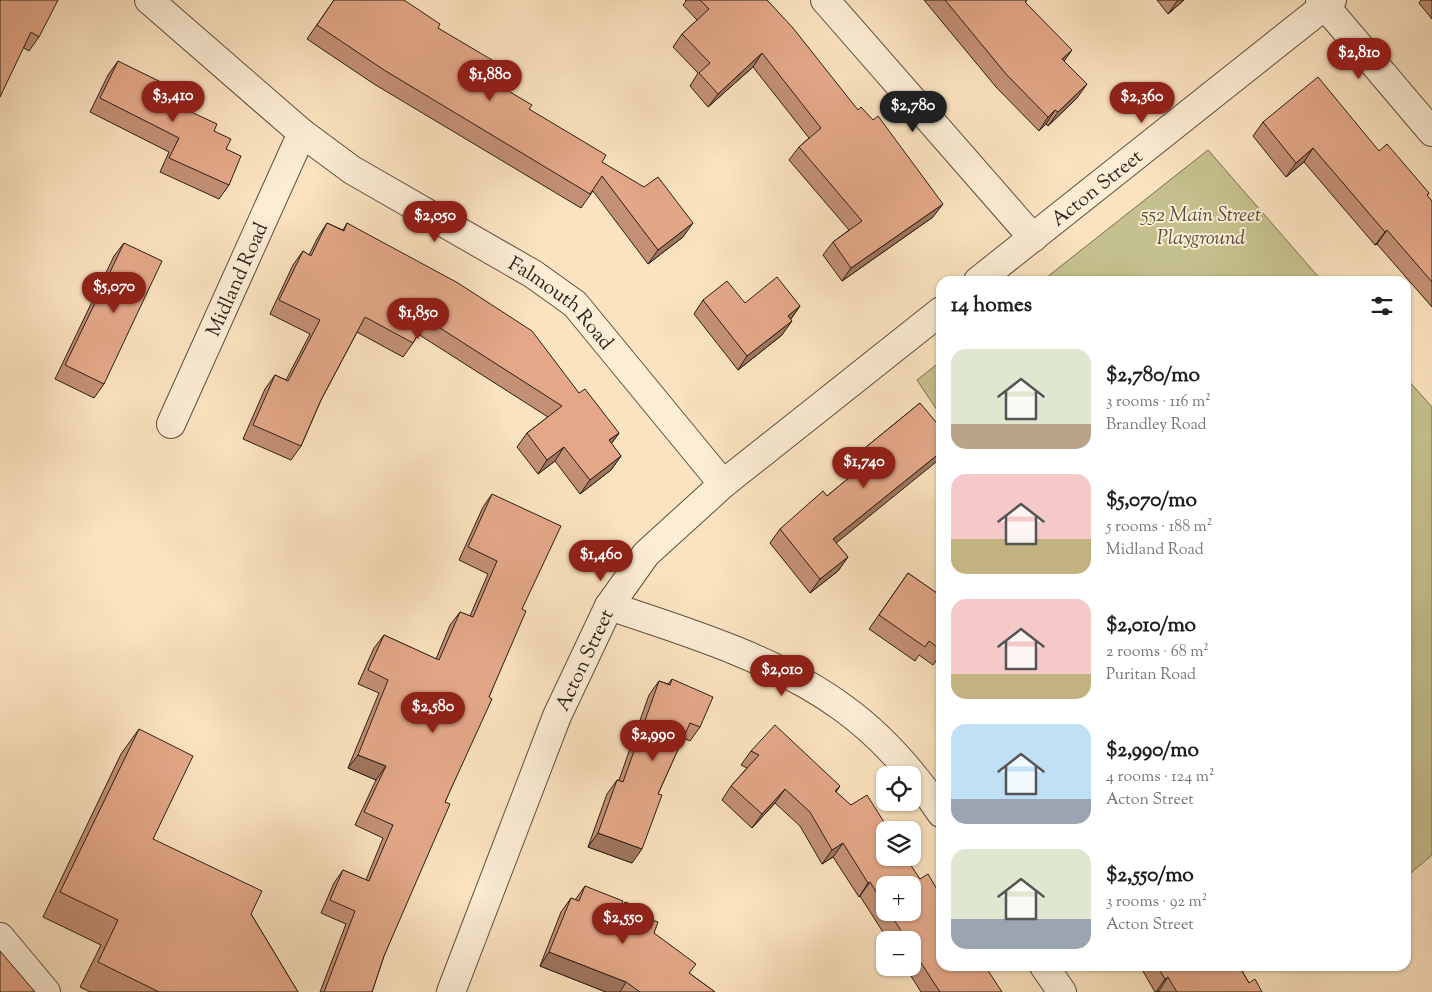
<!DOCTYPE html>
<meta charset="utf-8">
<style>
:root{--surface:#fff;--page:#f6f6f6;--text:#202124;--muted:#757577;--accent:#8f2418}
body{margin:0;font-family:"Sorts Mill Goudy",serif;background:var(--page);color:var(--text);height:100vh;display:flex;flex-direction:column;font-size:19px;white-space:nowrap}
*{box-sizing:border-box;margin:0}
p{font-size:16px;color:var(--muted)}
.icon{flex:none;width:28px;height:28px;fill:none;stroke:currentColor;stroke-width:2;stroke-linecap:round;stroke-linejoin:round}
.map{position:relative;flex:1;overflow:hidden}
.drawer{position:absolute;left:936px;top:276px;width:475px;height:695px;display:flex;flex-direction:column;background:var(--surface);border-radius:15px;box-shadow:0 1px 4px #0004}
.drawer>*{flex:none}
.tools{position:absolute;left:876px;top:766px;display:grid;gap:10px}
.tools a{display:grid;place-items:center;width:45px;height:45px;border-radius:10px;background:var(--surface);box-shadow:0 1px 4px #0004;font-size:25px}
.price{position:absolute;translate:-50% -42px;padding:0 11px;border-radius:18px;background:var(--accent);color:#fff;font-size:16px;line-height:32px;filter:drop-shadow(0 1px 2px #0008)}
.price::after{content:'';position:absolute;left:50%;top:30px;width:15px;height:11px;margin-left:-8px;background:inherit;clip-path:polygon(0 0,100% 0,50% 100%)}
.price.selected{background:#222;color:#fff}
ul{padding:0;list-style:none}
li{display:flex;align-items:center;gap:15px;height:125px;padding:0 15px}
li span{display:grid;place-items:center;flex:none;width:140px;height:100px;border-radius:15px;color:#555}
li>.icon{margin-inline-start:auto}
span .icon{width:60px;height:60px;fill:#fffc;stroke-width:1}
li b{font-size:21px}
h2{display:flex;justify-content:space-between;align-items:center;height:60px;padding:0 15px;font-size:21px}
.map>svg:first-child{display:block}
.green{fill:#c5c18e;stroke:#787054}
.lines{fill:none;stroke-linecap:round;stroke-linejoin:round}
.minor-casing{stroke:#5e4f42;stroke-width:30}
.minor{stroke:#fcedd5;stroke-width:28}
.wall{fill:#c49075;stroke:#2a1e19;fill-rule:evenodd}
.shaded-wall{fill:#a0765f;stroke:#2a1e19}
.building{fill:#e4a888;stroke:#2a1e19}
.labels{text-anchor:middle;stroke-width:4;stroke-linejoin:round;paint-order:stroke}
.street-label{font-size:20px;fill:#2a1e19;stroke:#fcedd5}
.park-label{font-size:20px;font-style:italic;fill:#584f3c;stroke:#fcedd5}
</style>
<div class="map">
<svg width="1432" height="992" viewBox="0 0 1432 992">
<rect width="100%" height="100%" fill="#fbe3bf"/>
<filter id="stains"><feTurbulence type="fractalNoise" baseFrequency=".004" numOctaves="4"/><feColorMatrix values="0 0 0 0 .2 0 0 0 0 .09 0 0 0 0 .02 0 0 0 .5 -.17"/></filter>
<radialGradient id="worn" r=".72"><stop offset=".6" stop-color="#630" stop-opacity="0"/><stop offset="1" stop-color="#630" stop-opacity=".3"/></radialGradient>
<!-- green -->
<g class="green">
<polygon points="1208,150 1322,281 1042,281"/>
<polygon points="941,361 941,416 917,380"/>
<polygon points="1406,378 1432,407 1432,855 1406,877"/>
</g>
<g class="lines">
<defs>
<g id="minor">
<path id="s1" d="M149 0 302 133 352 170 533 274 575 304 723 484"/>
<polyline points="825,0 1033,238"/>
<polyline points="1320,0 1432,132"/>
<path id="s2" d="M978 281 1332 0"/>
<path id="s3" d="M171 424 302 133"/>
<path d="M609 606C685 631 778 660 843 708 882 736 914 773 941 813"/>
<polyline points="0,937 46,992"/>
<polyline points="1044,966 1062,992"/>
<path id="s4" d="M451 992 557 716 609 606 646 554 723 484 941 311"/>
</g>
</defs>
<!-- minor casing -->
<use href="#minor" class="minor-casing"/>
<!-- minor -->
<use href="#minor" class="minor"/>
</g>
<!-- wall -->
<g class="wall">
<polygon points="0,0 39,37 29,51 24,48"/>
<polygon points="334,0 438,28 505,89 529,109 602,162 683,237 648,264 593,191 581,208 374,84 307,39"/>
<polygon points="685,0 767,0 933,217 842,281 823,255 833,242 849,230 789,160 799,147 809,138 753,67 708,107 690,86 698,73 673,47 682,34 697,20 683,5 686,1"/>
<polygon points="924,0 1027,0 1025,3 1064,61 1077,98 1048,126 1046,124 1039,131 996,87"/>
<polygon points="1157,0 1184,0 1168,14"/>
<polygon points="1421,0 1432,0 1432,19 1419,3"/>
<polygon points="118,61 157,96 214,131 226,149 229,185 219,199 160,172 169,152 90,112 108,75"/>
<polygon points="1263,122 1379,151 1429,193 1427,196 1432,201 1432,307 1377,244 1375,245 1304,162 1286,177 1253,136"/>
<polygon points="327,223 343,230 347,223 579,393 619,433 611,444 621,456 611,470 580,494 555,461 538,474 517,447 527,433 548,417 418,334 413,343 403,357 357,332 321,400 301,446 291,460 243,439 265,389 275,375 286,380 310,334 270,314 293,265 303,251 309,255 318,237"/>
<polygon points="124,243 104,384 94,398 55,379 114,256"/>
<polygon points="703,300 745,303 800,306 791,319 782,335 738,370 694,314"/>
<polygon points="920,403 836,543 848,557 838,571 810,593 770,543 780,529 827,496 862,467 857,461 866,447"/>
<polygon points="492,494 522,609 489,697 445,802 384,956 372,992 320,992 346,924 321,913 334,883 343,870 366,880 383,838 355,825 376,780 348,768 379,693 358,684 374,648 384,635 436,659 450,625 460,612 470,616 488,574 459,560 483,507"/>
<polygon points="908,573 941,596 941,654 933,665 919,655 915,661 869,629"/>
<polygon points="672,679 700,727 690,741 683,738 658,794 632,863 588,847 607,794 617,780 619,780 649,695 659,681 668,684"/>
<polygon points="139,729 153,839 251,914 298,992 90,992 80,987 101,945 43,917 121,754"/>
<path d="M751 751 840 786 836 792 920 879 941 896V901L939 905 941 966 1002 992H921L906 968H912V940H888L860 896 859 897 833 857 822 864 800 826 775 803 752 828 722 800 731 786 747 768 741 765ZM885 885 912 912H885Z"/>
<polygon points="585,886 621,906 645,918 654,933 689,973 715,992 606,992 540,966 561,912 571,898 575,900"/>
<polygon points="1140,966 1239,966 1249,983 1262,992 1159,992 1159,991 1155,992"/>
</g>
<!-- shaded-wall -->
<g class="shaded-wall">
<polygon points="1178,0 1184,0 1168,14"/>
<polygon points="1072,50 1062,64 1062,59"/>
<polygon points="762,53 753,67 708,107 718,94"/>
<polygon points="1087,84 1077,98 1048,126 1058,112"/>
<polygon points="1055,110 1046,124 1039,131 1048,117"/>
<polygon points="1313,148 1304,162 1286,177 1296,163"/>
<polygon points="943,204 933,217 842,281 851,268"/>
<polygon points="693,223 683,237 648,264 658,250"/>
<polygon points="1387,230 1377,244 1375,245 1385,232"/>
<polygon points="800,306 790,320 788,316"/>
<polygon points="792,321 782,335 738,370 747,356"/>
<polygon points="619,433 609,447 609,440"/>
<polygon points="564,447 555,461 538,474 547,460"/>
<polygon points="941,452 941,458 824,553 833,539"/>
<polygon points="621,456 611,470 580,494 590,480"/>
<polygon points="848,557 838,571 810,593 820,579"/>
<polygon points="358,755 386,766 376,780 348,768"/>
<polygon points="785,789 775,803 752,828 762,814"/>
<polygon points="598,833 642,849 632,863 588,847"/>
<polygon points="843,843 833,857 822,864 832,850"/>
<polygon points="870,882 860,896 859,897 868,883"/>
<polygon points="549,952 626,982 620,992 606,992 540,966"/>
<polygon points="1168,977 1159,991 1156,992 1165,979"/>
</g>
<!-- building -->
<g class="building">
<polygon points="0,0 58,0 39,37 31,32 0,97"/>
<polygon points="334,0 404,0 440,24 438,28 514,73 505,89 532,105 529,109 606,155 602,162 644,187 658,177 693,223 658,250 602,176 590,194 384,70 317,25"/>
<polygon points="700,0 767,0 793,28 858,110 861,107 873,120 878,116 943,204 851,268 833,242 862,221 799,147 821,128 762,53 718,94 699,73 710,63 682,34 709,9"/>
<polygon points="945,0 1027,0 1025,2 1072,50 1062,59 1087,84 1058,112 1055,110 1048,117 1006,74"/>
<polygon points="118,61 163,83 157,96 217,124 214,131 231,139 226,149 241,156 229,185 169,158 179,138 100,98"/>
<polygon points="1318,77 1379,151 1387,144 1429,193 1427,195 1432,201 1432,282 1387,230 1385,232 1313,148 1296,163 1263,122"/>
<polygon points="327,223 344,231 347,223 458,283 532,331 579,393 585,389 619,433 609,440 621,456 590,480 564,447 547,460 527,433 562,406 426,319 413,343 365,317 321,400 301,446 253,425 275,375 288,381 320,320 279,300 303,251 311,256"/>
<polygon points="124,243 162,261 104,384 65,365"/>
<polygon points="777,277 800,306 788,316 792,321 747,356 703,300 727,281 745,303"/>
<polygon points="920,403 941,428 941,452 833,539 848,557 820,579 780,529 823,491 827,496 874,457 866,447"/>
<polygon points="492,494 561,526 522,609 526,611 489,697 492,699 445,802 450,804 384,956 372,992 324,992 355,911 330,900 343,870 369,881 393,825 364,812 386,766 358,755 388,680 368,670 384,635 439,660 460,612 473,617 497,561 468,547"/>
<polygon points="908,573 941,596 941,650 929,641 925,647 879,615"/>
<polygon points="672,679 713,697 700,727 690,723 658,794 662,795 642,849 598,833 617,780 623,782 659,681 670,685"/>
<polygon points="775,725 840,786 835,791 851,805 867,795 889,830 885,830 885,858 906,858 920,879 928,874 941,896 941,900 937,903 941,909 941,966 985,966 1002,992 940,992 912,949 912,940 907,940 889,912 912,912 912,885 885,885 885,906 870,882 868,883 843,843 832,850 810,812 785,789 762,814 731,786 759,755 751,751"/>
<polygon points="139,729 193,756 153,839 262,891 251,914 298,992 159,992 98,962 118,920 60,892"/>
<polygon points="585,886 623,901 621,906 625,902 648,910 645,918 658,922 654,933 696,964 689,973 715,992 640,992 626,982 549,952 571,898 579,901"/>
<polygon points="0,951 35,992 0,992"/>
<polygon points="1157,966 1239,966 1249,983 1255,979 1262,992 1177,992 1168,977 1165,979"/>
</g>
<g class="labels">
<!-- street labels -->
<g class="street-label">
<text dy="7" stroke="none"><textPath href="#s2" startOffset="151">Acton Street</textPath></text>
<text dy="7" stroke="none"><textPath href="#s3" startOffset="159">Midland Road</textPath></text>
<text dy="7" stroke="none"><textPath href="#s1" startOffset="514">Falmouth Road</textPath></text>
<text dy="7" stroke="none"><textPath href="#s4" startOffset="358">Acton Street</textPath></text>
</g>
<!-- park labels -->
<g class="park-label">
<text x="1201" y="221">552 Main Street<tspan x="1201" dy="23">Playground</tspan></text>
</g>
</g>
<rect width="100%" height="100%" filter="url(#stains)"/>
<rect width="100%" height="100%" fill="url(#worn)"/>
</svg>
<div class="tools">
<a><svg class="icon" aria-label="locate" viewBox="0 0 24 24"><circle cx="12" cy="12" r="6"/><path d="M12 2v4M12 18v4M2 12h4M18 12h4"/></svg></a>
<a><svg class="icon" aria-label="layers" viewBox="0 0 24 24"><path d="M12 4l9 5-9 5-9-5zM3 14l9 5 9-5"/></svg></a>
<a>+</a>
<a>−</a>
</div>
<b class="price" style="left:1359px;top:80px">$2,810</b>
<b class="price" style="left:490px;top:102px">$1,880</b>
<b class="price" style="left:173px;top:123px">$3,410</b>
<b class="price" style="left:1142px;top:124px">$2,360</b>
<b class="price selected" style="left:913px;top:133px">$2,780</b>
<b class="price" style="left:435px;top:243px">$2,050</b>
<b class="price" style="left:114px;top:314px">$5,070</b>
<b class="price" style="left:418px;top:340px">$1,850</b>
<b class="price" style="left:864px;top:489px">$1,740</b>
<b class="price" style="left:601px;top:582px">$1,460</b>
<b class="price" style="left:782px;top:697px">$2,010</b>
<b class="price" style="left:433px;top:734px">$2,580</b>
<b class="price" style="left:653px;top:762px">$2,990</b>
<b class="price" style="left:623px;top:945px">$2,550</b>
<section class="drawer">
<h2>14 homes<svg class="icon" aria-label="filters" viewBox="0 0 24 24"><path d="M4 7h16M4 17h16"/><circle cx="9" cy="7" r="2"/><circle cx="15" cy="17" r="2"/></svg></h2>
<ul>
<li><span style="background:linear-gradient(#dfe7d0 75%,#b9a48a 0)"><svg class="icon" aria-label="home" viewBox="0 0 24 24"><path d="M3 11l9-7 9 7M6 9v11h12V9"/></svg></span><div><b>$2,780/mo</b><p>3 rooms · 116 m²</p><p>Brandley Road</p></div></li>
<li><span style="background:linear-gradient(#f6c9c9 65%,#c2b280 0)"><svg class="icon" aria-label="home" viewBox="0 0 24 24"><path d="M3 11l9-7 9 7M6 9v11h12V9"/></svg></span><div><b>$5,070/mo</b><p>5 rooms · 188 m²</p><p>Midland Road</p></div></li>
<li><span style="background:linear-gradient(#f6c9c9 75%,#c2b280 0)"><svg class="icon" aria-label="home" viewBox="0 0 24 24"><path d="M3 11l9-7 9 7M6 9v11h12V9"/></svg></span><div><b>$2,010/mo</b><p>2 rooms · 68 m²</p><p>Puritan Road</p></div></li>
<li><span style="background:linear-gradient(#bfe0f5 75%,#9aa5b1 0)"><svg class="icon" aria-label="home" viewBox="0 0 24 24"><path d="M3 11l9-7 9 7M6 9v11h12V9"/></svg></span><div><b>$2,990/mo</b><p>4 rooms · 124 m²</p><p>Acton Street</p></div></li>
<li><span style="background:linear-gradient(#dfe7d0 70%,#9aa5b1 0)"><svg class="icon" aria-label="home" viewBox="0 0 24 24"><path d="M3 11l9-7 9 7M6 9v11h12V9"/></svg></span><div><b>$2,550/mo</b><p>3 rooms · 92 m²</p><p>Acton Street</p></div></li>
</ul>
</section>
</div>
